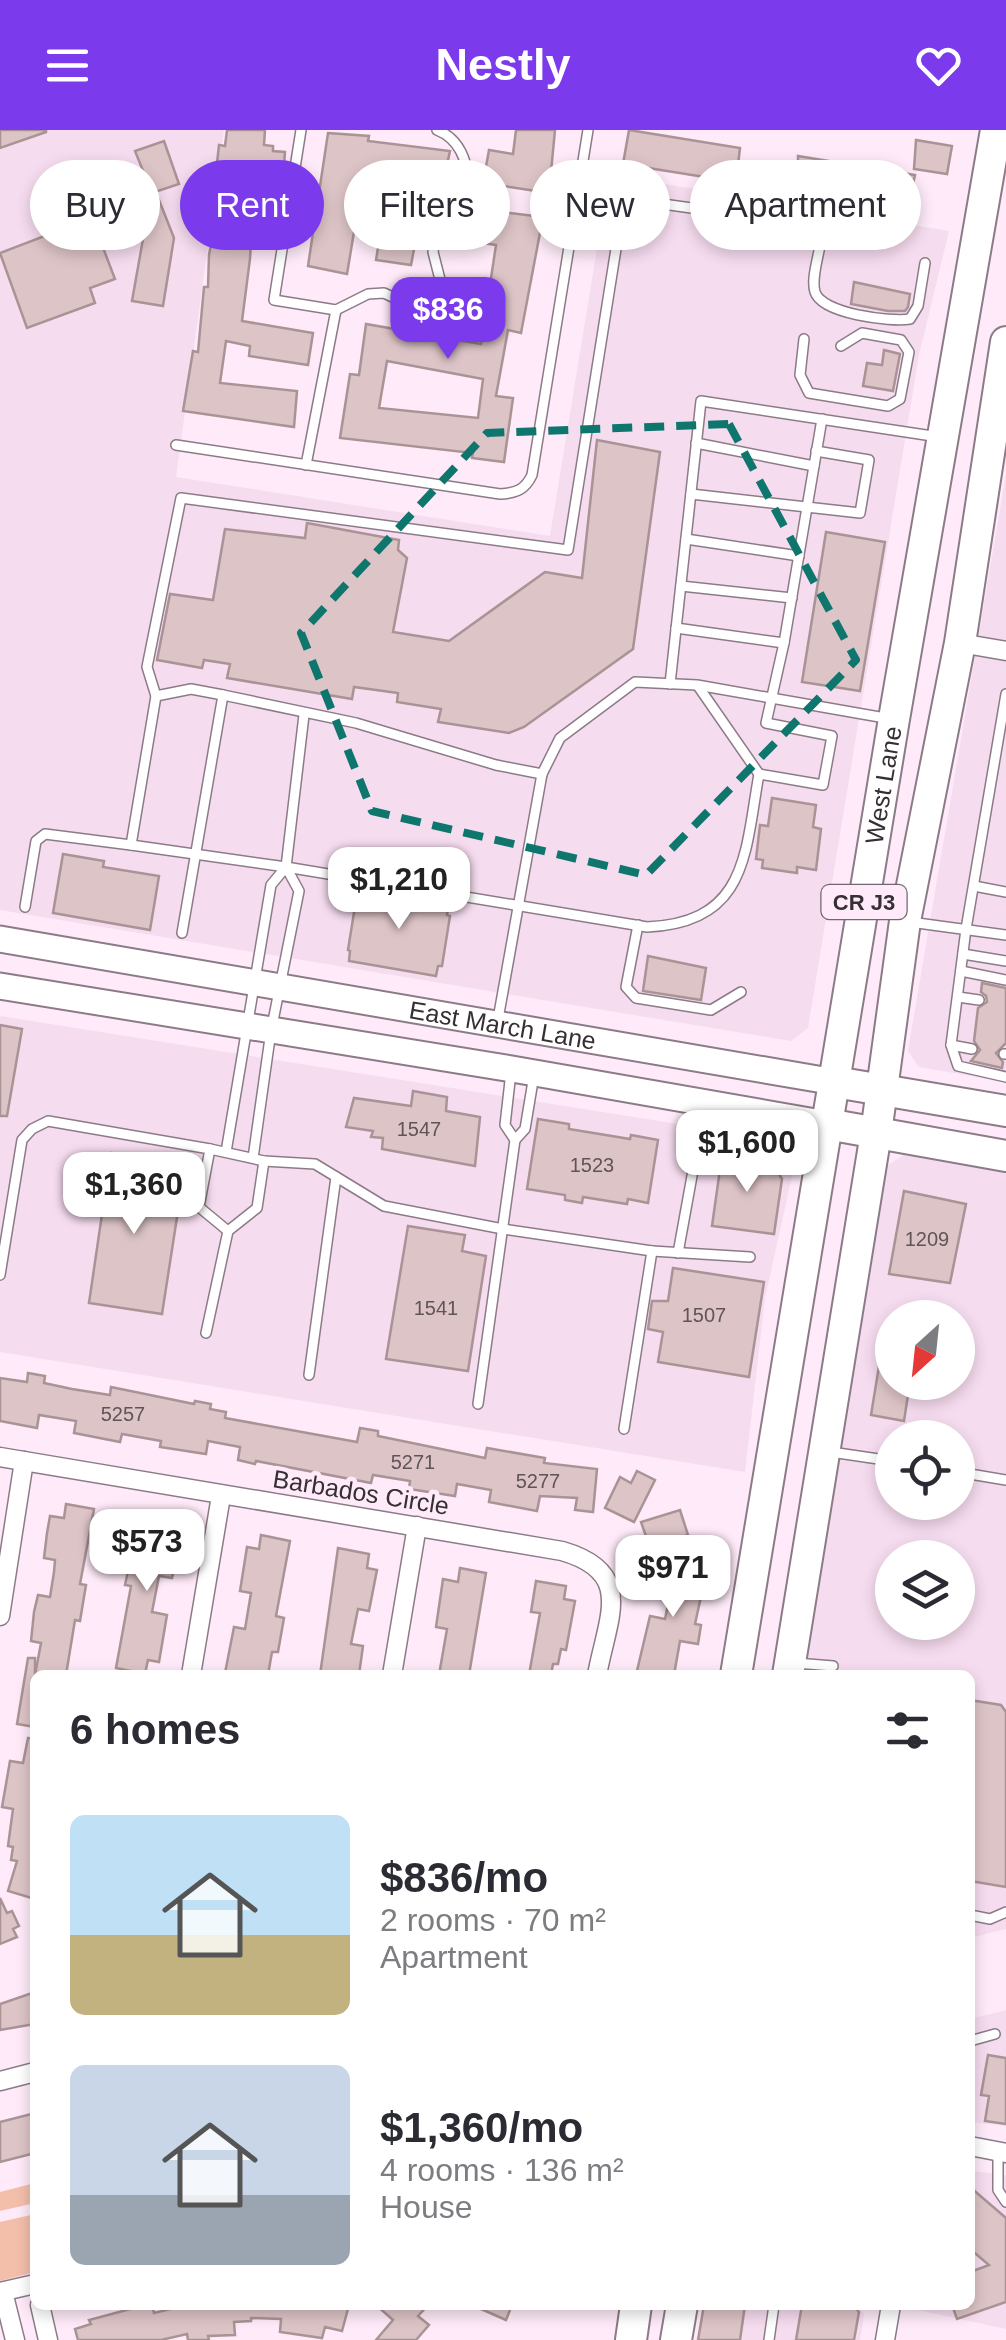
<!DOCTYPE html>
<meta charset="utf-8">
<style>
:root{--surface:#fff;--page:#f2f2f3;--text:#2b2b33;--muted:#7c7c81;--accent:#7c3aed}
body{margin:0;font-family:Arial,sans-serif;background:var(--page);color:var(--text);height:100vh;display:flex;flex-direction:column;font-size:38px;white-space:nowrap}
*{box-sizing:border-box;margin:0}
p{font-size:32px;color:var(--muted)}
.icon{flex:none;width:55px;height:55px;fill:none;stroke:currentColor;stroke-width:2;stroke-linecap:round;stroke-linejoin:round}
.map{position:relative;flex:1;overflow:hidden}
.panel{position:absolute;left:30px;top:1540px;width:945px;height:640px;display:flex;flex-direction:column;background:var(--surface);border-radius:15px;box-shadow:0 5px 15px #0003}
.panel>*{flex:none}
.banner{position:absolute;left:30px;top:30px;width:948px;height:90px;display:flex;gap:20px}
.needle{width:65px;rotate:207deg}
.controls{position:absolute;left:875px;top:1170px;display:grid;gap:20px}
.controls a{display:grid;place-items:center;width:100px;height:100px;border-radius:50%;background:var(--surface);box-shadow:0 5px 15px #0003;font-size:50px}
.price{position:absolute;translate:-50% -85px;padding:0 22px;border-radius:20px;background:#fff;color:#222;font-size:32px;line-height:65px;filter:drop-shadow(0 2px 5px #0008)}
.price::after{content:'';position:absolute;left:50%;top:60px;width:30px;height:22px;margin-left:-15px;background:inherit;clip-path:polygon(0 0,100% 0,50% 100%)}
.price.on{background:var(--accent);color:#fff}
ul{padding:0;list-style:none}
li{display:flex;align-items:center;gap:30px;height:250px;padding:0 40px}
li span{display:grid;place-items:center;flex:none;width:280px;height:200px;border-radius:15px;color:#555}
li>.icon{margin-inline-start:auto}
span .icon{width:120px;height:120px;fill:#fffc;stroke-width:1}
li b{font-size:42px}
h2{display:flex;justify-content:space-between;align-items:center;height:120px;padding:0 40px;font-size:42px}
.pill{padding:0 35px;border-radius:45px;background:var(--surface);box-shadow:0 5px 15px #0003;font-size:35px;line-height:90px}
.pill.on{background:var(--accent);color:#fff}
header{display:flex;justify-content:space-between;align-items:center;height:130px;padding:0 40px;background:var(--accent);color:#fff;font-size:45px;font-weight:700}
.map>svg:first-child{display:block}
.built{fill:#f6dcef;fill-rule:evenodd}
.green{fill:#f3bfaa}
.building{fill:#ddc4c7;stroke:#aa9395;stroke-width:2.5;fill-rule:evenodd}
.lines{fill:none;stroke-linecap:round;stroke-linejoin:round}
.lane-casing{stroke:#8c7b87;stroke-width:12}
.street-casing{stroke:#8c7b87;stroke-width:21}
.secondary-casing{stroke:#8c7b87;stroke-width:29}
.primary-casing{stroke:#8c7b87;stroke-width:34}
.lane{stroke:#fff;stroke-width:9}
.street{stroke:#fff;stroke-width:18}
.secondary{stroke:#fff;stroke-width:25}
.primary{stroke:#fff;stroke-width:30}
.marked{fill:none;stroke:#0f766e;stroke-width:8;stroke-dasharray:20 12;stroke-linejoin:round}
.labels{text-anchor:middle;stroke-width:9;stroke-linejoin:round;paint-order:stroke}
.number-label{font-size:20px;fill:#605459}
.shield{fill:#feeaf8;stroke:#72676f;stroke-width:2.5}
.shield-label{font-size:22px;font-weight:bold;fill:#362f34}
.street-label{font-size:25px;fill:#362f34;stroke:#feeaf8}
</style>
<header><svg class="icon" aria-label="menu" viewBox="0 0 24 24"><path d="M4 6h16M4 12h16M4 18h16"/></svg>Nestly<svg class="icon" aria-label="heart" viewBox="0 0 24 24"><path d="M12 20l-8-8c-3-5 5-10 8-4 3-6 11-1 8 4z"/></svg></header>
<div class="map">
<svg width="1006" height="2210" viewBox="0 0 1006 2210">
<rect width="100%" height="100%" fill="#feeaf8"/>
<!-- built -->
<g class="built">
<polygon points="0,0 224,0 176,347 550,406 609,45 949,101 919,225 808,898 791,911 0,780"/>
<polygon points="1006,344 1006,952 919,937 908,921"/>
<polygon points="0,886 784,1011 796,1028 765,1168 745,1342 0,1222"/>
<path d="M903 1025 1006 1043V1799L970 1808V1545H798L880 1041ZM892 1188H958V1252H892ZM892 1308H958V1372H892ZM892 1428H958V1492H892Z"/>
<polygon points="1006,1880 1006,1996 970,1992 970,1889"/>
<polygon points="970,2041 1006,2045 1006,2199 913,2179 914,2175 970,2175"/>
<polygon points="705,2175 858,2175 864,2184 860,2210 699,2210"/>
</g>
<!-- green -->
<g class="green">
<polygon points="35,2053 35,2073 0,2081 0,2062"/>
<polygon points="35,2084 35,2142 0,2151 0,2092"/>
</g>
<!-- building -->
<g class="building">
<polygon points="0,0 46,0 46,2 0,18"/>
<polygon points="227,0 265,0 264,15 273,16 273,21 285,22 283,48 277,60 254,57 250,129 242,191 313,203 308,235 249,226 250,216 226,211 220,253 297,261 294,297 183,281 193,221 198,222 204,157 208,157 209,125 223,52 215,51 219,15 225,16"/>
<polygon points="516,0 555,0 549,63 483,53 489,20 513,24"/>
<polygon points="629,0 740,18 736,52 623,34"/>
<polygon points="328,3 369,6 368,11 450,21 442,58 426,56 411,135 376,130 389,51 363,48 347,144 308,136"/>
<polygon points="916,10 952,16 947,44 914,39"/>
<polygon points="164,11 179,54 152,63 135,21"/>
<polygon points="798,26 915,45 907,80 798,62"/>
<polygon points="157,65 174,108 163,176 132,171 143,109 129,73"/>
<path d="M476 79 543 87 521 203 508 200 496 266 513 268 504 332 472 328 473 323 340 308 350 244 359 245 366 194 481 214 496 115 469 111ZM387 231 483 249 478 288 379 278Z"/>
<polygon points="60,100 62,104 70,100 74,110 97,102 115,149 90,158 95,173 27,198 0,123"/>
<polygon points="854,152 910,164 908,177 905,181 888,181 851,174"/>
<polygon points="884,220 900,224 893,261 863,256 867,233 882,235"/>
<polygon points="597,310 660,322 633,519 524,597 509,603 438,592 441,579 397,572 398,563 354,557 352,569 227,548 230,534 204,530 202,538 157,530 170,464 213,470 225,399 305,408 307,393 399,410 398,420 407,428 393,502 449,511 545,442 582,448"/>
<polygon points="826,402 885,412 860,561 802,552"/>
<polygon points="772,668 816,675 813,697 821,699 816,740 797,737 797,743 762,738 763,730 756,729 760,695 768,696"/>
<polygon points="63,724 104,731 103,737 159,746 150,800 53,783"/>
<polygon points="370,759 438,770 437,775 448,776 447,785 450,786 442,836 438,836 436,846 349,831 350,821 348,820 356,770 359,771 360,762 369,763"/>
<polygon points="648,826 706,838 701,870 643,861"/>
<polygon points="982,853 1006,858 1006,913 996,923 1003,932 1002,938 971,931 980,920 974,911 978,878 987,872 986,866 981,862"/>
<polygon points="0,895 22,899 7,986 0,986"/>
<polygon points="413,961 447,967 446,981 480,987 475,1036 382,1019 383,1008 371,1007 373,1001 346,997 354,968 411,976"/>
<polygon points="538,989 569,994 569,999 630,1009 631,1005 658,1010 648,1073 628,1069 627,1074 583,1067 582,1073 565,1070 565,1065 527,1059"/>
<polygon points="111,1023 161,1030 158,1058 167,1060 178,1081 162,1184 89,1173"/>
<polygon points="722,1025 772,1033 782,1049 774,1104 712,1096"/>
<polygon points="904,1061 966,1074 950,1153 889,1144"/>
<polygon points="408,1096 465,1105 462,1121 486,1126 468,1241 386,1229"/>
<polygon points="673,1138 764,1152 749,1247 658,1232 663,1202 648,1199 652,1171 668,1171"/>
<polygon points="880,1230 892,1232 892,1252 910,1252 904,1291 871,1285"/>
<polygon points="28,1243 45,1246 44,1253 72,1259 110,1265 111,1257 194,1274 195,1271 211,1274 210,1279 226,1282 225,1288 357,1312 360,1298 378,1301 378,1306 485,1328 487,1318 545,1328 544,1333 597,1339 593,1382 575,1380 577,1368 540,1366 537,1381 489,1372 491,1360 457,1354 455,1366 409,1359 410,1351 373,1345 371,1353 256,1331 255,1334 238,1330 240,1317 208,1311 206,1324 160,1317 161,1311 122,1304 120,1312 74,1303 76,1291 39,1285 37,1298 0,1291 0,1248 27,1252"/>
<polygon points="637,1341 655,1350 634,1392 605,1378 620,1347 631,1353"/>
<polygon points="66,1374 94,1379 80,1454 86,1455 80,1491 75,1490 66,1545 35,1545 41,1513 31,1511 34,1482 38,1465 50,1467 54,1442 55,1430 44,1428 47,1403 50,1386 64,1388"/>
<polygon points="680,1380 688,1405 650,1418 641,1392"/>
<polygon points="140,1386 169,1391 167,1403 181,1406 172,1448 159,1446 152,1482 167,1485 159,1532 148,1530 145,1544 116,1538 131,1456 125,1455"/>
<polygon points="261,1405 290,1411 276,1486 284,1488 278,1522 272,1522 268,1545 225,1543 234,1497 245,1499 251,1463 240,1461 247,1417 259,1419"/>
<polygon points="338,1418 369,1424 367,1438 377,1440 369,1481 358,1479 351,1514 363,1516 359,1545 320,1545"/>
<polygon points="696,1428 702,1462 695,1494 701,1495 698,1514 680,1511 674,1545 636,1545 650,1486 665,1489 673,1451 662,1453 659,1434"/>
<polygon points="460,1438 486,1443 469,1545 439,1545 447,1499 436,1497 443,1449 458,1452"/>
<polygon points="536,1451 566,1456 564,1469 575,1471 566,1520 561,1519 558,1534 553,1534 551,1545 529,1545 540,1483 531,1482"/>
<polygon points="28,1528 35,1528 35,1597 17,1594"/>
<polygon points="970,1570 1001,1575 1006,1582 1006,1757 970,1751"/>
<polygon points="28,1608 35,1609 35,1769 8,1761 17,1731 11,1730 13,1717 8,1716 13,1679 2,1677 10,1631 23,1633"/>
<polygon points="0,1768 7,1783 12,1781 19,1796 13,1799 17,1807 0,1814"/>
<polygon points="35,1862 35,1894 0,1900 0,1874"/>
<polygon points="988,1925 1006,1928 1006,1994 985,1991 989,1966 981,1965"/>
<polygon points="35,1983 35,2023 0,2032 0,1992"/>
<polygon points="970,2057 1006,2088 1006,2172 957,2189 952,2175 970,2175 970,2142 989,2135 970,2119"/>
<polygon points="145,2175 152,2175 154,2183 187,2175 349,2175 342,2201 325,2197 322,2208 280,2202 281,2189 251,2188 251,2191 234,2192 235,2205 208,2206 209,2210 188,2210 187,2204 161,2210 78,2210 75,2199 91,2194 89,2190"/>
<polygon points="376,2175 428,2175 418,2186 429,2195 416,2210 376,2210 393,2190"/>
<polygon points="472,2175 512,2175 506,2190"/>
<polygon points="704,2175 745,2175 740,2210 698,2210"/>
<polygon points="802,2175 853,2175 859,2182 854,2210 796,2210"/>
</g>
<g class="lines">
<defs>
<g id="lane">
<path d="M301 0 274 170 336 180 368 164 384 163 420 180 437 179 445 169 433 122 435 107 470 53C466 30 460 9 437 0"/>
<path d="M787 109 742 85 641 71 619 100 568 420 181 368 147 537 156 566 131 715 286 737 647 797C748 793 745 722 759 644L823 655 832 606 766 593 784 513 822 289"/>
<path d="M820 115C818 129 811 149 815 162 822 184 890 192 910 189L918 176 925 133"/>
<polyline points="804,209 800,245 809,263 888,276 900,269 909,222 901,210 862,203 841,216"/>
<polyline points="696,313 814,336"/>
<path d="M176 315 500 364C516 363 525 360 532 345L588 0"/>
<polyline points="306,335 336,180"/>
<polyline points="691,364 860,383 869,330 816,321"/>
<polyline points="686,409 799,426"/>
<polyline points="681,456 792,468"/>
<polyline points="676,498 784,513"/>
<polyline points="670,554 701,271 939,307"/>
<polyline points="698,556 759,644"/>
<polyline points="1006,564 966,799 951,915 958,936 1006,947"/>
<polyline points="156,566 191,559 223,565 356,593 496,635 542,644 560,608 635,552 697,555 891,589"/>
<polyline points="974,756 1006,762"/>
<polyline points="25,777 36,711 45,704 131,715"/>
<polyline points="910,792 1006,805"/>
<polyline points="638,795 626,857 636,868 711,880 741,862"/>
<polyline points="182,803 223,565"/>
<polyline points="963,824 1006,831"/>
<polyline points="961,841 1006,850"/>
<polyline points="958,867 979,870"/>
<polyline points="498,889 542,644"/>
<polyline points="951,915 972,919"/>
<polyline points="1004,924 1006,924"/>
<polyline points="511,942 505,995 515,1010"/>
<polyline points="226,1022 271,755 286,737 304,585"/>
<polyline points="253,1028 271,901 299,761 286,737"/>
<polyline points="264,1031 315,1034 384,1076 503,1099 652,1121 624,1299"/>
<polyline points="652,1121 750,1127"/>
<polyline points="678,1123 694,1035"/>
<polyline points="0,1145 22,1010 32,999 48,991 210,1019"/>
<polyline points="206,1203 228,1101 257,1078 264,1031 210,1019 199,1077 228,1101"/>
<polyline points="309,1245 336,1047"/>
<polyline points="478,1274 515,1010 525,999 534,945"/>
<polyline points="831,1322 892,1331"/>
<polyline points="958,1342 1006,1350"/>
<polyline points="796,1533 833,1536"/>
<polyline points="970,1785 990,1789 1006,1782"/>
<polyline points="970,1911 995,1904"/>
<polyline points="998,2022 998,2060 1006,2072"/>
<polyline points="769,2210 774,2175"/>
</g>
<g id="street">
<polyline points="960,513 1006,521"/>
<path d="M0 1327 562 1421C635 1442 608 1486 597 1545"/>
<polyline points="0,1486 24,1331"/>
<polyline points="191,1545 221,1366"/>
<polyline points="392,1545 417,1396"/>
<polyline points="0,1951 35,1942"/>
<polyline points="970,2016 1006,2023"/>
<polyline points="0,2162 35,2154"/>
<polyline points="3,2162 15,2210"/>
<polyline points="40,2175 48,2210"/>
<polyline points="885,2210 891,2175"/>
</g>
<g id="secondary">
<path id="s1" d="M0 809 835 952"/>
<polyline points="0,856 512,939 827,994"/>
</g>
<g id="primary">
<polyline points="835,952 1006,981"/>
<polyline points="827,994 1006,1026"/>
<path id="s2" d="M736 1545 894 589 996 0"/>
<polyline points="788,1545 876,1003 905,791 960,513 1006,212"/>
<polyline points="631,2210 636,2175"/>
<polyline points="676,2210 682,2175"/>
</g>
</defs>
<!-- lane casing -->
<use href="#lane" class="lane-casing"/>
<!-- street casing -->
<use href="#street" class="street-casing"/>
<!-- secondary casing -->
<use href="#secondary" class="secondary-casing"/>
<!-- primary casing -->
<use href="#primary" class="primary-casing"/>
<!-- lane -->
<use href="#lane" class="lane"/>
<!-- street -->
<use href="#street" class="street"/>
<!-- secondary -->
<use href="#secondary" class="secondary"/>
<!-- primary -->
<use href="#primary" class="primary"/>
</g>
<!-- marked area -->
<path class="marked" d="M729 294 856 530 646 745 372 681 301 503 487 303Z"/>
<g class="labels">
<!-- number labels -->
<g class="number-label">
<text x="419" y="1006">1547</text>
<text x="592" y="1042">1523</text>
<text x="927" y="1116">1209</text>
<text x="436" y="1185">1541</text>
<text x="704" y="1192">1507</text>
<text x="123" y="1291">5257</text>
<text x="413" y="1339">5271</text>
<text x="538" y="1358">5277</text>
</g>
<!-- shield labels -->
<rect class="shield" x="821.5" y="755" width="85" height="34" rx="8"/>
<g class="shield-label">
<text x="864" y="780">CR J3</text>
</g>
<!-- street labels -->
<g class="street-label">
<text dy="9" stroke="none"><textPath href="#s2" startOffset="902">West Lane</textPath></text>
<text dy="9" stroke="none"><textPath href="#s1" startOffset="510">East March Lane</textPath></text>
<text transform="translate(361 1362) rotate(9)" y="9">Barbados Circle</text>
</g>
</g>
</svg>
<div class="controls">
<a><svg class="needle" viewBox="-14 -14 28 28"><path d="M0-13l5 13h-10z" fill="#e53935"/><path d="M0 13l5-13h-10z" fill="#7c7c81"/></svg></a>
<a><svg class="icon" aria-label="locate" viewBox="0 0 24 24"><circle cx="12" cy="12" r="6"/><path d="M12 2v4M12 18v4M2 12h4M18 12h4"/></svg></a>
<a><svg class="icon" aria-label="layers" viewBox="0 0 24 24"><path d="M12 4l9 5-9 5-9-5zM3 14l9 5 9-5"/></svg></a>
</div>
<b class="price on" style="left:448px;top:232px">$836</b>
<b class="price" style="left:399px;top:802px">$1,210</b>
<b class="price" style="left:747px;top:1065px">$1,600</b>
<b class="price" style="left:134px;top:1107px">$1,360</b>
<b class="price" style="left:147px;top:1464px">$573</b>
<b class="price" style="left:673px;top:1490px">$971</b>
<div class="banner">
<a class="pill">Buy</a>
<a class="pill on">Rent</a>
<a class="pill">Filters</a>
<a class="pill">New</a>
<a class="pill">Apartment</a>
</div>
<section class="panel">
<h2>6 homes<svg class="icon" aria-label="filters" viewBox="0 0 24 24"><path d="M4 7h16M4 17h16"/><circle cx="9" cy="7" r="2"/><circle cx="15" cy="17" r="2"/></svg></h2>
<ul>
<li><span style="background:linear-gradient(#bfe0f5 60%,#c2b280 0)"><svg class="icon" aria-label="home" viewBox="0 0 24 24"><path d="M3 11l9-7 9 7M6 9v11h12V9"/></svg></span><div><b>$836/mo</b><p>2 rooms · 70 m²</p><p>Apartment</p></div></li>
<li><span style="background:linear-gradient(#c9d6e8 65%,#9aa5b1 0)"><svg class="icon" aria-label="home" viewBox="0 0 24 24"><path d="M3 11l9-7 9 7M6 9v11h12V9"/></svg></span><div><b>$1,360/mo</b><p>4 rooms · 136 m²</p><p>House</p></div></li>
</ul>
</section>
</div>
